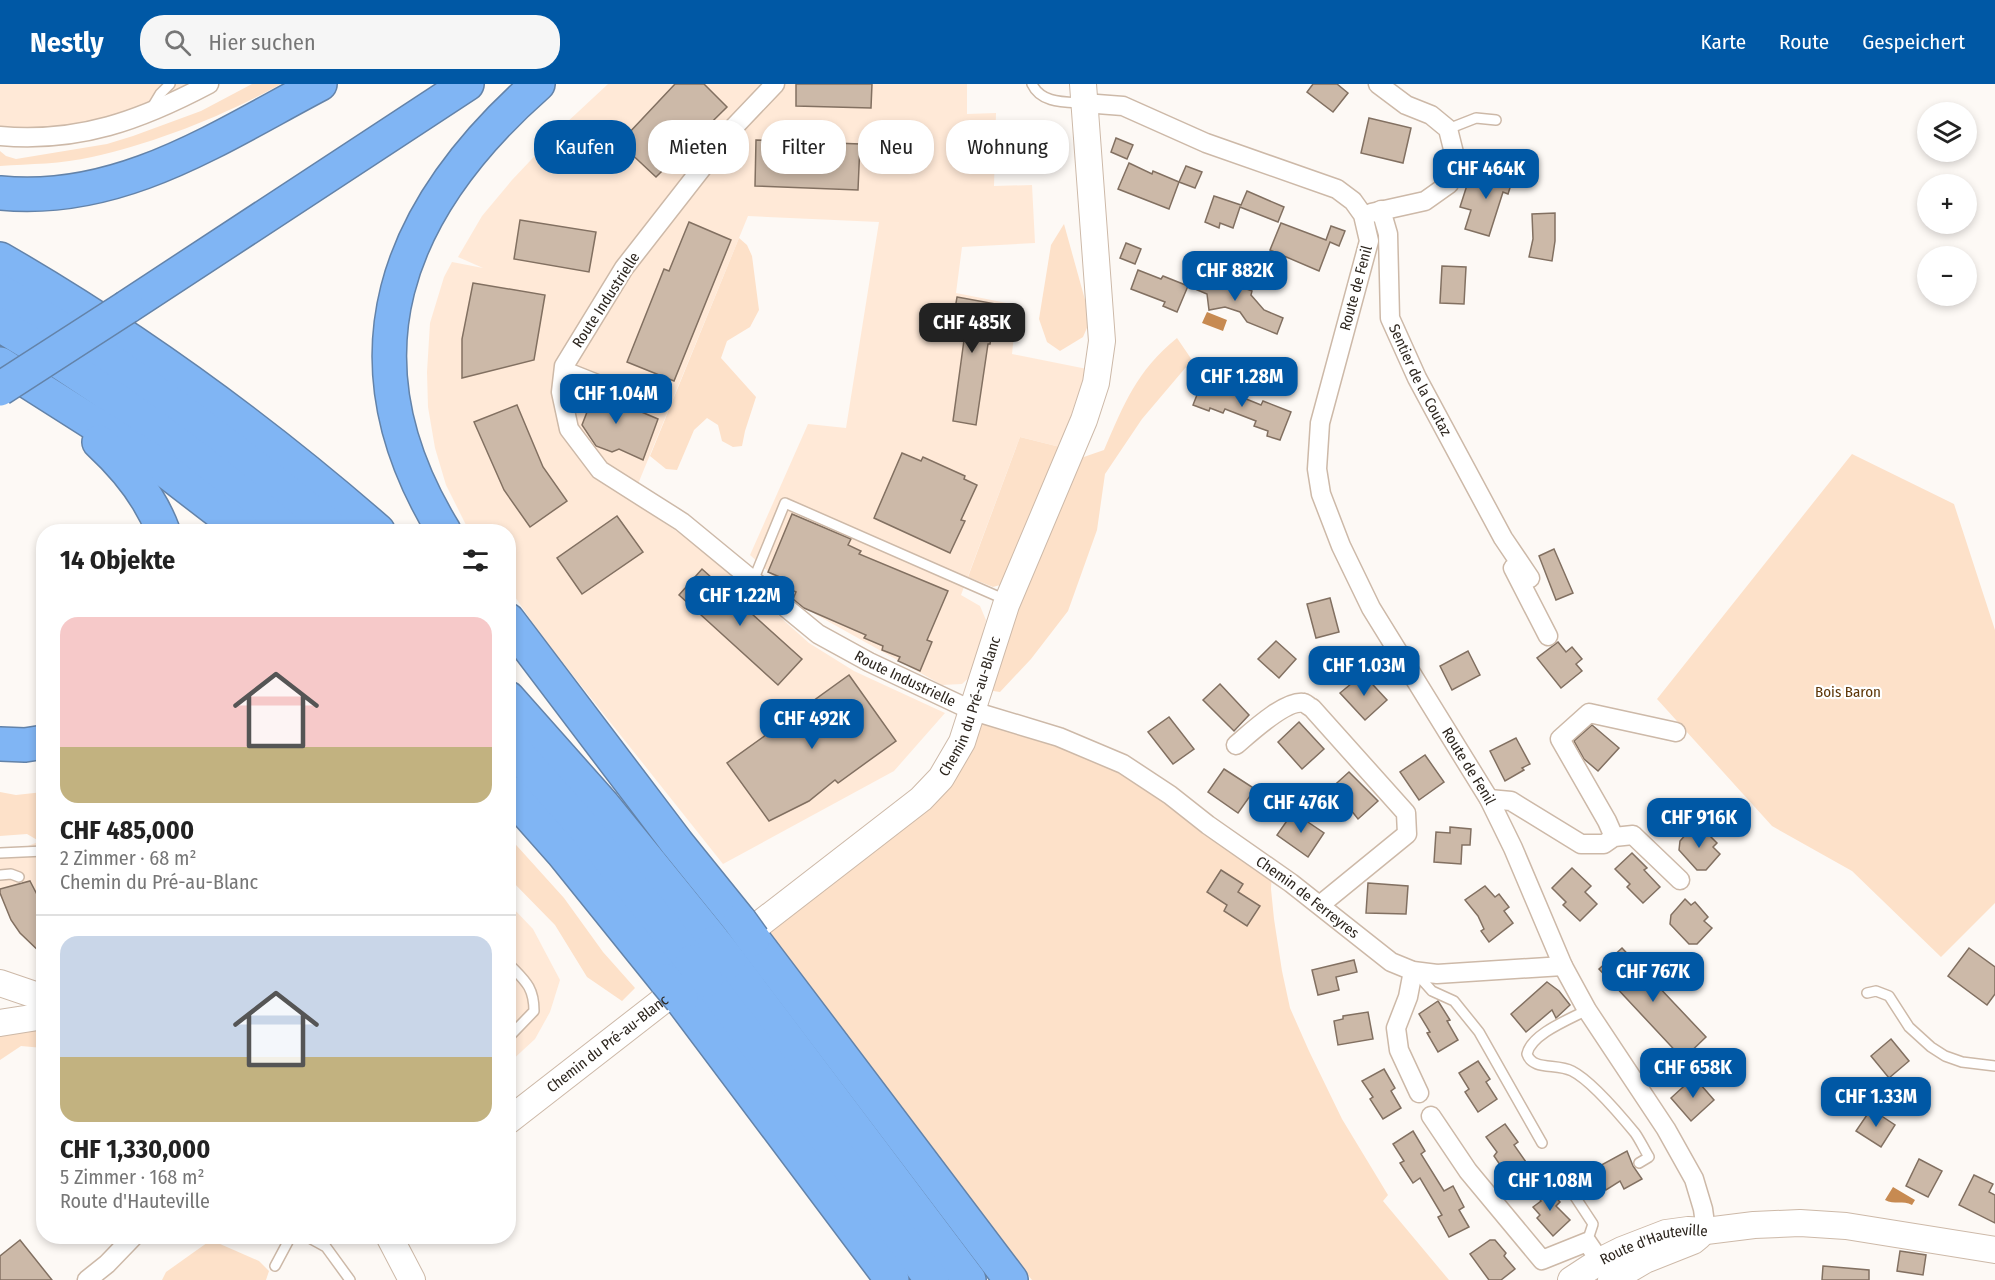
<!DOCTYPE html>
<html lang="de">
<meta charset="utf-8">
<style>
:root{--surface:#fff;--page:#f6f6f6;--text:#222;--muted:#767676;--line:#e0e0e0;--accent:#0058a5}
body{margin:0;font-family:"Fira Sans Condensed",sans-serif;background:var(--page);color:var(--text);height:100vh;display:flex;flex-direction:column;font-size:22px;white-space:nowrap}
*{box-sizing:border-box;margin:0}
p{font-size:20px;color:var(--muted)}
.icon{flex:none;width:33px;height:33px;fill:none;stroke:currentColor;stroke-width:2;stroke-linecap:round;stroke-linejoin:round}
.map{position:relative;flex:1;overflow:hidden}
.details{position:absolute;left:36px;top:440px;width:480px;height:720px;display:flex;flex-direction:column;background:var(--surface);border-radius:24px;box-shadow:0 3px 9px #0003}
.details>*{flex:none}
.top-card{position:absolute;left:534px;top:36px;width:570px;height:54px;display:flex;gap:12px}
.fabs{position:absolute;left:1917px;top:18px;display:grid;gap:12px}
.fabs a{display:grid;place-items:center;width:60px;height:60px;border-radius:50%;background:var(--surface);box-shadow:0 3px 9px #0003;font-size:30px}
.price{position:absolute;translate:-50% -51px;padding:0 14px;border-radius:12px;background:var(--accent);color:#fff;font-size:20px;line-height:39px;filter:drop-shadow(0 2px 3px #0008)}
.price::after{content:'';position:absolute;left:50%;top:36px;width:18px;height:14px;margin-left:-9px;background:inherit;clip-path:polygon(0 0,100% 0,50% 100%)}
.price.on{background:#222;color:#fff}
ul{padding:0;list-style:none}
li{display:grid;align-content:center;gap:12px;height:318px;padding:0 24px}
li+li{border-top:2px solid var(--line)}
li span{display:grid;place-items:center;height:186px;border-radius:18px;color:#555}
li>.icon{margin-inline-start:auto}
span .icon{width:108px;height:108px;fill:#fffc;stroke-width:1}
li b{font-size:26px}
h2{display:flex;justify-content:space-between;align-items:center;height:72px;padding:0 24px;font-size:26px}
.chip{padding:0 21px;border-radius:24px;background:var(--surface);box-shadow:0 3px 9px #0003;font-size:21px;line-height:54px}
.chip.on{background:var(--accent);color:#fff}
header{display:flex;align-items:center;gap:36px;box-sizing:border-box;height:84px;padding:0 30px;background:var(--accent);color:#fff}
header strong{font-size:28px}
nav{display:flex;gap:33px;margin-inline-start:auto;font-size:21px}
.search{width:420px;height:54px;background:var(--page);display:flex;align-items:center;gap:15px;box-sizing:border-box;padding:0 21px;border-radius:24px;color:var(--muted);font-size:22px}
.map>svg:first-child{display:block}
.built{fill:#ffe9d7}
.green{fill:#fde1c9}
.water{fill:#c78a51}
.building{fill:#ccb9a8;stroke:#827061;stroke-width:1.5}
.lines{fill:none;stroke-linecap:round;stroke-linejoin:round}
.lane-casing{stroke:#cdb9a8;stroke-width:12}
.street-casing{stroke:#cdb9a8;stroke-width:21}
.secondary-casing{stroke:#cdb9a8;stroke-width:28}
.highway-casing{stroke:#6383a9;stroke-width:36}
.lane{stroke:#fff;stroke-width:9}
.street{stroke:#fff;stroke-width:18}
.secondary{stroke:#fff;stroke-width:26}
.highway{stroke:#80b5f4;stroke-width:33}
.highway-bridge-casing{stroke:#6383a9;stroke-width:36;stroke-linecap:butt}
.highway-bridge{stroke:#80b5f4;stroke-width:33}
.labels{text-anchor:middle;stroke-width:4.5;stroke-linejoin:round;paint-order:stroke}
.street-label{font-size:15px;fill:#2d261f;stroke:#fff}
.park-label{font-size:15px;fill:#5e3607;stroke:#fff}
</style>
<header>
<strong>Nestly</strong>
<div class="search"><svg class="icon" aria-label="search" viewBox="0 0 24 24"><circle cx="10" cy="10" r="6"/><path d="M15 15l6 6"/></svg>Hier suchen</div>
<nav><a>Karte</a><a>Route</a><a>Gespeichert</a></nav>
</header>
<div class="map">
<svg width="1995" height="1196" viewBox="0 0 1995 1196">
<rect width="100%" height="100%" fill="#fdf9f5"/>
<!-- built -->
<g class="built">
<polygon points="0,0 190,0 190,2 106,36 49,45 0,43"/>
<polygon points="608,0 967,0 967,30 996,29 994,102 1032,101 1035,159 962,163 956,209 1017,221 1012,270 1087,285 1060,363 1020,353 961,511 980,522 986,536 975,588 962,600 942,601 815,530 750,471 808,340 846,344 879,138 748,132 631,417 708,468 809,559 854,587 945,629 894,687 723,780 540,550 509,504 508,447 470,447 466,441 446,401 435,364 428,323 427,288 430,239 444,193 452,178 483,184 458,173 482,132 512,96 564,41"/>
<polygon points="43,756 43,870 20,849 11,836 4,820 0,809 0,773"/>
<polygon points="508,819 533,845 560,896 550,928 535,955 509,979"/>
</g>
<!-- green -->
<g class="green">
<path d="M252 0H281C226 31 153 60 92 73 62 80 30 80 0 82V67L6 72 16 75 107 60 133 52 201 27Z"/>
<polygon points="1064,140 1087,223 1090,237 1083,253 1060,267 1047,258 1039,235 1051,161"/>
<polygon points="739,154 747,161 752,172 759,226 750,243 727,257 721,274 756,313 745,347 742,362 733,363 722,357 718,341 707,334 694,346 677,386 666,385 650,372"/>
<path d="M1177 254 1192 276 1142 335 1105 390 1097 446 1068 527 1031 575 1000 608 993 607 987 583 1015 497 993 503 968 493 1020 353 1060 363 1078 375 1104 366C1125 318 1136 288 1177 254Z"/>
<polygon points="1852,370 1954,420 1995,546 1995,819 1941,873 1852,787 1772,742 1657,615"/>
<polygon points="973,627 1081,661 1272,786 1271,805 1274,835 1282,887 1290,924 1309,967 1342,1035 1388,1111 1383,1117 1449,1196 1032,1196 1005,1164 760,840 921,715"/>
<polygon points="0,708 16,711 43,708 43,756 39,757 27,750 0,752"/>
<polygon points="508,752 564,814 603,868 635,904 622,917 587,893 555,841 509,794"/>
<polygon points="43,943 43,964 21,962 0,976 0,953 5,950"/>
<polygon points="211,1156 259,1177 269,1187 266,1196 162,1196 166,1188"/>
</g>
<!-- water -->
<g class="water">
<polygon points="1207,228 1227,236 1223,247 1202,239"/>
<polygon points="1366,573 1372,581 1357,591 1351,584"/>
<path d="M1893 1103 1915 1116 1912 1121C1903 1116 1894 1121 1885 1116Z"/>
</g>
<!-- building -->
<g class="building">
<polygon points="675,0 704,0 727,23 656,93 625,64 632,56 627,51"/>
<polygon points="796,0 872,0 871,24 796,22"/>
<polygon points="1313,0 1337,0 1348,9 1333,28 1307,8"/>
<polygon points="1369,34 1411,44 1403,79 1361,69"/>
<polygon points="1116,54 1133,61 1127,75 1111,68"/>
<polygon points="756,56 860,60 858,106 755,102"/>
<polygon points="1129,79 1152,90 1153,87 1179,98 1169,125 1118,105"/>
<polygon points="1498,79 1516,85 1508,110 1503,108 1489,152 1465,145 1471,126 1460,123 1469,95 1491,102"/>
<polygon points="1186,82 1202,88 1195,104 1179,98"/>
<polygon points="1247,107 1284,123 1278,138 1240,123 1233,144 1220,139 1219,144 1205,138 1214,112 1241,121"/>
<polygon points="1555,129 1555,157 1552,177 1529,173 1533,155 1532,130"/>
<polygon points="520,136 596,148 589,188 514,175"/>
<polygon points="689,138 731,156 674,297 627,278 664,185 669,187"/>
<polygon points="1281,139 1326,156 1331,142 1345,147 1339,162 1330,158 1319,187 1270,166"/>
<polygon points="1126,159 1141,165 1135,180 1120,174"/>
<polygon points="1442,182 1466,183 1464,220 1440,219"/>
<polygon points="1138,186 1161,195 1163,192 1188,202 1177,228 1163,222 1165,218 1131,205"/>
<polygon points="1195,186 1235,205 1236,201 1252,207 1251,211 1264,226 1283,234 1277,250 1247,238 1240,228 1225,223 1209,226 1207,210 1188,202"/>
<polygon points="473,199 545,211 534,276 462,294 462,255"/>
<polygon points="957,213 996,220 990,260 988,260 976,341 953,337 964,256 950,254"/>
<polygon points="1204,293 1230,304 1229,308 1261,321 1263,317 1291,328 1280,356 1267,352 1268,347 1254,342 1256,337 1225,325 1223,329 1210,324 1209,327 1193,321"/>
<polygon points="585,304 658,335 643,376 619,365 612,368 596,362 582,341 587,328 577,323"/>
<polygon points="517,321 543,383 567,417 530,443 504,406 474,338"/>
<polygon points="902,369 921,377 923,373 965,392 964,395 977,401 961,436 965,437 950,469 874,434"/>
<polygon points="792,430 851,455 848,461 861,467 859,470 948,507 927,556 932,558 920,587 898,577 900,573 882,566 883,562 864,554 866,551 804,524 793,515 796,508 779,501 782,494 768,488"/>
<polygon points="617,432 643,468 582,510 557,474"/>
<polygon points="1554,465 1573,509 1556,516 1539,472"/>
<polygon points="702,485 802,575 778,601 679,511"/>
<polygon points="1330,514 1339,548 1316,554 1307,520"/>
<polygon points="1276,557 1296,575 1279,594 1258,575"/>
<polygon points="1558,558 1566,568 1572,563 1582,575 1576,580 1582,587 1561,604 1537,574"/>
<polygon points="1468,567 1480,591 1452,606 1440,582"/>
<polygon points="1363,590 1387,616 1365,636 1340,609"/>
<polygon points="849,591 896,657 838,699 835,696 809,717 769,737 727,679"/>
<polygon points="1220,600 1249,631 1234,647 1203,616"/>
<polygon points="1169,633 1194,665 1173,680 1148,648"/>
<polygon points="1299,638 1324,665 1302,685 1278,658"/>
<polygon points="1592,641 1619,664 1598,687 1584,675 1574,657"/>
<polygon points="1516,654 1530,680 1522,684 1524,686 1505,697 1490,667"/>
<polygon points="1425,671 1444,698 1419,716 1400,688"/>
<polygon points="1224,685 1255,705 1238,729 1208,708"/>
<polygon points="1349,688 1378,717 1358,735 1351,726 1347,729 1339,719 1338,720 1328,707"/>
<polygon points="1293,728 1324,749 1308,773 1277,751"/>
<polygon points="1694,741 1700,747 1703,745 1717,759 1713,763 1720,770 1706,786 1697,786 1679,766 1680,757"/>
<polygon points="1450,743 1471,745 1470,761 1462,761 1461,780 1434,778 1436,748 1450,749"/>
<polygon points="1632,769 1647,784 1644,786 1660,803 1643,819 1627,803 1630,800 1615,785"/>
<polygon points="1572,784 1591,802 1585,808 1597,820 1580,837 1563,821 1566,818 1552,804"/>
<polygon points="1221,786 1243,800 1238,808 1260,822 1247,842 1224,827 1227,821 1207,808"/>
<polygon points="30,797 44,824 44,872 20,849 11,836 0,809 0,805"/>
<polygon points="1368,799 1408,802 1406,830 1366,829"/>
<polygon points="1485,802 1495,813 1499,810 1509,823 1504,827 1513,839 1489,858 1481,847 1484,845 1478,832 1465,816"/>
<polygon points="1685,815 1691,821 1695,818 1708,833 1704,837 1712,844 1697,860 1689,860 1670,840 1671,831"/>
<polygon points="1622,864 1706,953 1683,975 1599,885"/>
<polygon points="1969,864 1995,883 1995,910 1987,921 1948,892"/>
<polygon points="1354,876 1357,888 1336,893 1339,906 1318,911 1312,886"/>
<polygon points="1547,898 1559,907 1570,921 1556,934 1552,926 1526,948 1511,930"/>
<polygon points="1438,917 1450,936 1447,937 1458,956 1438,968 1427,949 1430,948 1419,930"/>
<polygon points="1368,928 1373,955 1338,961 1334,937 1343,935 1343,932"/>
<polygon points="1891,955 1909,977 1889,994 1871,972"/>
<polygon points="1478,977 1490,995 1486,998 1497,1015 1478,1028 1465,1008 1469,1005 1459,989"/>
<polygon points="1384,985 1395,1004 1391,1007 1401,1024 1383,1035 1370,1015 1373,1013 1362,997"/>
<polygon points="1694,993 1714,1016 1691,1037 1671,1014"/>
<polygon points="1871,1025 1895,1041 1881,1063 1856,1047"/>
<polygon points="1505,1040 1518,1058 1514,1061 1526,1078 1507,1091 1494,1072 1497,1068 1486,1053"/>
<polygon points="1413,1047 1425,1067 1421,1070 1444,1107 1453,1102 1464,1123 1459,1126 1469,1143 1449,1153 1438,1133 1442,1131 1420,1094 1413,1099 1400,1079 1404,1077 1393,1060"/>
<polygon points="1627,1067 1633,1082 1642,1095 1624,1105 1620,1097 1606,1106 1594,1085"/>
<polygon points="1919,1075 1942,1087 1928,1113 1906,1102"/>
<polygon points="1974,1091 1993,1100 1989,1108 1995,1111 1995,1139 1959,1121"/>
<polygon points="1545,1102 1560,1118 1556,1122 1570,1136 1553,1152 1537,1134 1540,1131 1533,1123 1541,1117 1536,1110"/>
<polygon points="20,1156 52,1196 0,1196 0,1172"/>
<polygon points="1490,1156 1495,1156 1506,1169 1504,1172 1515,1185 1501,1196 1489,1196 1470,1170"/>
<polygon points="1900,1167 1926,1171 1923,1191 1897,1187"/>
<polygon points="1823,1182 1869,1186 1869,1196 1822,1196"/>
</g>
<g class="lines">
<defs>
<g id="lane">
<path d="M1032 0C1041 19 1063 18 1082 19"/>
<polyline points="151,25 160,10 170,0"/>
<polyline points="1448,45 1476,34 1496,36"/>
<polyline points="564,282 662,321"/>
<polyline points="753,497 785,419 1006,516"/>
<polyline points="0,769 44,767"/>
<polyline points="0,791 11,790 19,793"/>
<path d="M508 879C524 896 534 902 534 927L508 954"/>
<polyline points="1415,888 1432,907 1454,917 1479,948 1542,1059"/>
<polyline points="1867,909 1876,907 1889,912 1909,943 1931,963 1945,972 1962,978 1995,982"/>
<path d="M1587 926C1570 935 1531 950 1527 970 1533 987 1556 979 1572 987 1590 996 1621 1032 1635 1049 1640 1056 1644 1065 1649 1073L1639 1079"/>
<polyline points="1566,1099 1593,1140 1587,1158"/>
<polyline points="306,1152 326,1163 350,1196"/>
<polyline points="275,1182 291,1152"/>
</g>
<g id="street">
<path id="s1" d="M775 0 734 43 624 184 564 282 561 308 569 345 600 386 682 438 818 550 869 578 973 627 1059 653 1123 680 1170 711 1208 741 1291 799 1391 878 1413 887 1437 890 1563 882"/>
<path id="s2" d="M1084 19 1123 22 1206 59 1337 105 1353 117 1363 131 1369 157 1320 339 1317 385 1321 410 1341 462 1371 524 1489 715 1513 764 1563 882 1587 926 1666 1045 1694 1095 1703 1125 1706 1147"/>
<path d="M0 52C79 59 141 36 209 0"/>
<path id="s3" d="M1381 126 1388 150 1390 234 1417 294 1503 454 1530 494"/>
<polyline points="1371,129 1425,117 1449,100 1456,77 1448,45 1431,31 1406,21 1378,0"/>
<polyline points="1513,484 1548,552"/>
<path d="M1236 661C1249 650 1286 615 1304 619 1305 619 1311 624 1312 624L1406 729 1407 750 1320 821"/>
<polyline points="1489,715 1511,717 1581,760 1604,760 1614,753 1633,751 1680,796"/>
<polyline points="1614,753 1607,737 1560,655 1589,629 1676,648"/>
<polyline points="1413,887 1408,913 1396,944 1399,966 1419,1009"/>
<polyline points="1431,1032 1468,1087 1542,1176 1587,1158 1600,1177"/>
<polyline points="87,1196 107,1180 134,1152"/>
</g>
<g id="secondary">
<path id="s4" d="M735 859 921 715 941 694 962 658 1006 521 1084 336 1096 299 1102 257 1083 0"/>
<polyline points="0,899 44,914"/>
<polyline points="0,939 44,932"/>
<path id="s5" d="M508 1037 688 897"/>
<polyline points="389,1152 412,1196"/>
<path id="s6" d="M1571 1196 1600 1177 1622 1166 1666 1149 1688 1146 1706 1147 1754 1141 1800 1139 1846 1142 1995 1166"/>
<polyline points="1611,1196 1645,1176 1693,1157 1699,1152"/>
</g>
<g id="highway">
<path d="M0 109C120 121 219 53 320 0"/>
<path d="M0 175C135 253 260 344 378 447"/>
<path d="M0 207C119 277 229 359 335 447"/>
<polyline points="127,223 467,0"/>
<path d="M0 241C102 301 197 372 288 447"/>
<polyline points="0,280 153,377 244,447"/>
<path d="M99 358C126 383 150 412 163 447"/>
<path d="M444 447C338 274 395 126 538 0"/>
<polyline points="508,536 677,759 740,837"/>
<polyline points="508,614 603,721 715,859"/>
<polyline points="508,659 582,742 692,878"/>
<polyline points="0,660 25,661 44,658"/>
<polyline points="508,707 562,768 666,897"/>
<polyline points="753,855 1011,1196"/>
<polyline points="729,877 969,1196"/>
<polyline points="706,896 932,1196"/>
<polyline points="681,915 892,1196"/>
</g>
</defs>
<!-- lane casing -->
<use href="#lane" class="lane-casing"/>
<!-- street casing -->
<use href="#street" class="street-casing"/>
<!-- secondary casing -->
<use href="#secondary" class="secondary-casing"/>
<!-- highway casing -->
<use href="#highway" class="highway-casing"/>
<!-- lane -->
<use href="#lane" class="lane"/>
<!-- street -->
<use href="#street" class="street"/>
<!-- secondary -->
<use href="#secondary" class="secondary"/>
<!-- highway -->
<use href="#highway" class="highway"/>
<defs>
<g id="highway-bridge">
<polyline points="0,305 127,223"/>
<polyline points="740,837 753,855"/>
<polyline points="715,859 729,877"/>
<polyline points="692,878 706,896"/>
<polyline points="666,897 681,915"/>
</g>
</defs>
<!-- highway-bridge casing -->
<use href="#highway-bridge" class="highway-bridge-casing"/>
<!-- highway-bridge -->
<use href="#highway-bridge" class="highway-bridge"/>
</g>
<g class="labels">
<!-- street labels -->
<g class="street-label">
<text transform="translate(1356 204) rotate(-75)" y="5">Route de Fenil</text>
<text transform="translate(606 216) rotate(-57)" y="5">Route Industrielle</text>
<text dy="5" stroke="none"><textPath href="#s3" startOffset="178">Sentier de la Coutaz</textPath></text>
<text dy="5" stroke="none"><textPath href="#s1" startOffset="840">Route Industrielle</textPath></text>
<text dy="5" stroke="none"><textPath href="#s4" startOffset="342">Chemin du Pré-au-Blanc</textPath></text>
<text dy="5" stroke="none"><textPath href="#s2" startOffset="903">Route de Fenil</textPath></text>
<text dy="5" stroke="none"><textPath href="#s1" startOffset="1302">Chemin de Ferreyres</textPath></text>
<text dy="5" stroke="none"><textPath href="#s5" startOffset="126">Chemin du Pré-au-Blanc</textPath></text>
<text dy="5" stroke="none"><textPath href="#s6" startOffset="92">Route d'Hauteville</textPath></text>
</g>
<!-- park labels -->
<g class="park-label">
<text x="1848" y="613">Bois Baron</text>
</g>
</g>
</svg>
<div class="fabs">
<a><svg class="icon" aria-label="layers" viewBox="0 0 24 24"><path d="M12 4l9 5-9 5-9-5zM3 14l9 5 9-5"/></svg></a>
<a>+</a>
<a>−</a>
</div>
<b class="price" style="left:1486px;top:116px">CHF 464K</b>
<b class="price" style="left:1235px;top:218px">CHF 882K</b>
<b class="price on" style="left:972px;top:270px">CHF 485K</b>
<b class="price" style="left:1242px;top:324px">CHF 1.28M</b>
<b class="price" style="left:616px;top:341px">CHF 1.04M</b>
<b class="price" style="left:740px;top:543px">CHF 1.22M</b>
<b class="price" style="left:1364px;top:613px">CHF 1.03M</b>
<b class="price" style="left:812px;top:666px">CHF 492K</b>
<b class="price" style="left:1301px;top:750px">CHF 476K</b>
<b class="price" style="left:1699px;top:765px">CHF 916K</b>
<b class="price" style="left:1653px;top:919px">CHF 767K</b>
<b class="price" style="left:1693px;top:1015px">CHF 658K</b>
<b class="price" style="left:1876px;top:1044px">CHF 1.33M</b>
<b class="price" style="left:1550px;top:1128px">CHF 1.08M</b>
<div class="top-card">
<a class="chip on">Kaufen</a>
<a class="chip">Mieten</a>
<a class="chip">Filter</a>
<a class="chip">Neu</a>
<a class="chip">Wohnung</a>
</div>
<section class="details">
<h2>14 Objekte<svg class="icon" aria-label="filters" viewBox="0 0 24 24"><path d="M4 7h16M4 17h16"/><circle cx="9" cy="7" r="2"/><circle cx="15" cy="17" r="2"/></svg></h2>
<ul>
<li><span style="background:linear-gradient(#f6c9c9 70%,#c2b280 0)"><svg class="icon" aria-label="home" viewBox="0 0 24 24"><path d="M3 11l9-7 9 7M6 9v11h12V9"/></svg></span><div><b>CHF 485,000</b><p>2 Zimmer · 68 m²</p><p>Chemin du Pré-au-Blanc</p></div></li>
<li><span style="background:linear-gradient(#c9d6e8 65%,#c2b280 0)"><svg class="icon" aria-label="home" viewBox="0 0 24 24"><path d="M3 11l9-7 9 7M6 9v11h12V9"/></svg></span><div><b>CHF 1,330,000</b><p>5 Zimmer · 168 m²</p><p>Route d'Hauteville</p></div></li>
</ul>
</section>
</div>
